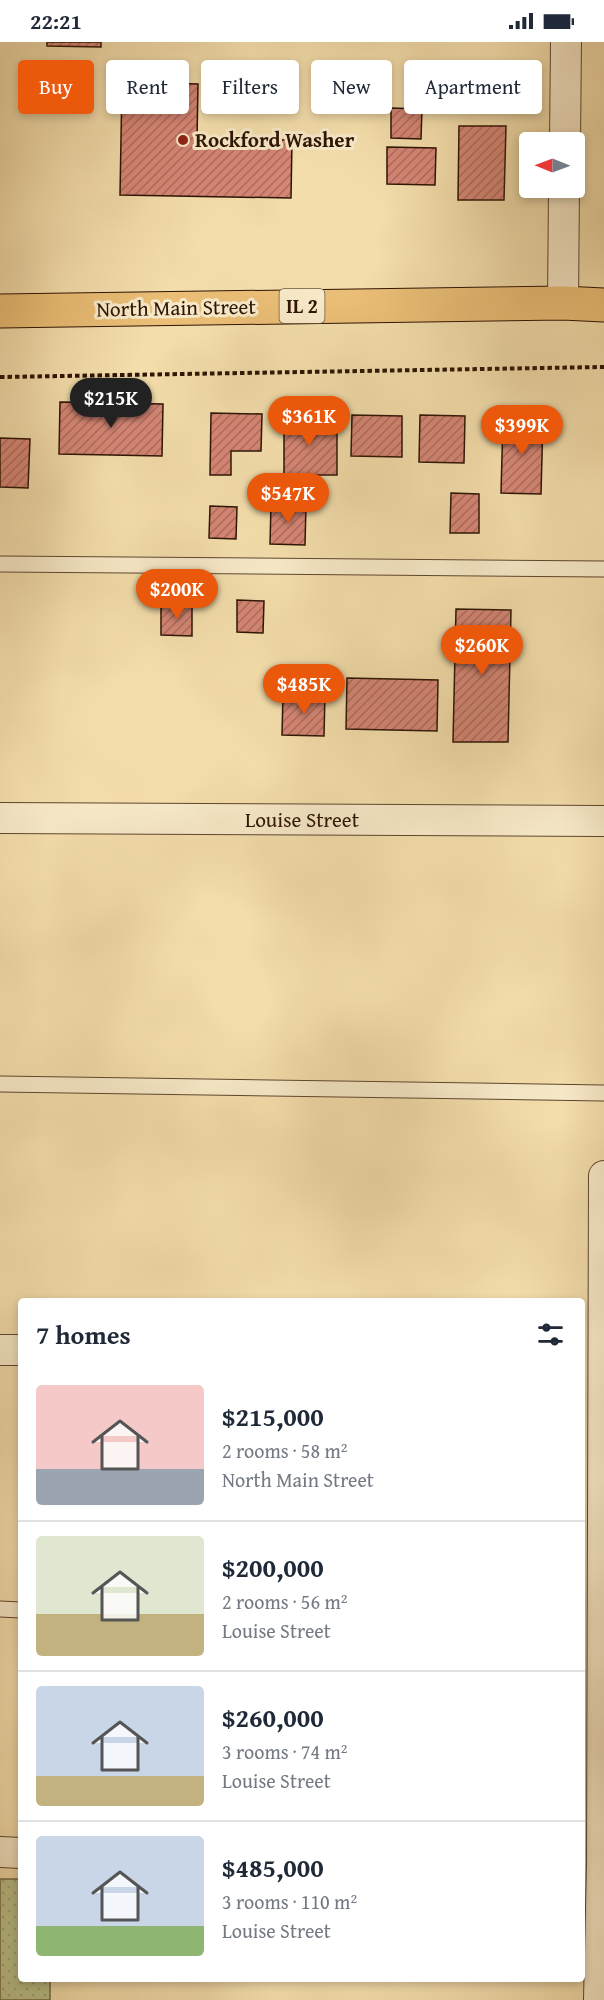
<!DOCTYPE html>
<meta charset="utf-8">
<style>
:root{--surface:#fff;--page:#f6f6f7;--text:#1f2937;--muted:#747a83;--line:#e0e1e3;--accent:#ea580c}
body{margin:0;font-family:"Gentium Book Plus",serif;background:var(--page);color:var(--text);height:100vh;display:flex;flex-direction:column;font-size:22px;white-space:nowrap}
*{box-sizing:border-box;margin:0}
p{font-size:20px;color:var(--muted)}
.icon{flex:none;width:33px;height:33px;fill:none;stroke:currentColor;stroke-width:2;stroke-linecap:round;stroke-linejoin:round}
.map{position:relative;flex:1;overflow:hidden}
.sheet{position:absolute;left:18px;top:1256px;width:567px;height:684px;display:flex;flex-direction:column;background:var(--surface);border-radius:6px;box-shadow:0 3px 9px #0003}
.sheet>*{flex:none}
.top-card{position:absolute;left:18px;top:18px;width:568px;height:54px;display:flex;gap:12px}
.needle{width:39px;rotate:271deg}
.tools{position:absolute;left:519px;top:90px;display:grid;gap:12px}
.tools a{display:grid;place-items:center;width:66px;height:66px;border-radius:6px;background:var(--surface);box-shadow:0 3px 9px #0003;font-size:30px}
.price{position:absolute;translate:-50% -51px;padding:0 14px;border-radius:21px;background:var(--accent);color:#fff;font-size:20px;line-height:39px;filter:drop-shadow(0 2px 3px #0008)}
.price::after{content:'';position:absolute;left:50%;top:36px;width:18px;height:14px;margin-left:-9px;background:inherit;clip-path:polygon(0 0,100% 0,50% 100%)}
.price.on{background:#222;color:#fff}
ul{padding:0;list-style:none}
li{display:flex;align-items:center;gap:18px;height:150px;padding:0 18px}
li+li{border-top:2px solid var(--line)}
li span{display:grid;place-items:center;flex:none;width:168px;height:120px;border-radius:6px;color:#555}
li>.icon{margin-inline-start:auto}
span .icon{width:72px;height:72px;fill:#fffc;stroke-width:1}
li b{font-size:26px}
h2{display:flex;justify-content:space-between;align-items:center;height:72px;padding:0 18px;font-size:26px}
.pill{padding:0 21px;border-radius:6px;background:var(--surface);box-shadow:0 3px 9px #0003;font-size:21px;line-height:54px}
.pill.on{background:var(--accent);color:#fff}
.status{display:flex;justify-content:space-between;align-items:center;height:42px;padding:0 30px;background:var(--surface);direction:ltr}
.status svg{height:16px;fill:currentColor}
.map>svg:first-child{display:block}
.park{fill:url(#park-dots);stroke:#746a46;stroke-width:1.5}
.building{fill:url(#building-hatch);stroke:#2d1404;stroke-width:1.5}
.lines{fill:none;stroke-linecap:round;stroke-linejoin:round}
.lane-casing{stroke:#5e462e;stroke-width:17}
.street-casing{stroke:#5e462e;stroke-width:32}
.primary-casing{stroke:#2d1404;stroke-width:35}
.path{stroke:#2d1404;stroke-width:4;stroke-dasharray:4.5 3;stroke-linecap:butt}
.lane{stroke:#f7e9c8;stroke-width:15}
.street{stroke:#f7e9c8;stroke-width:30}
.primary{stroke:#eabe76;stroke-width:33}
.poi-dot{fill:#8f2418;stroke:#f7e9c8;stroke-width:2}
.labels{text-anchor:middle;stroke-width:6;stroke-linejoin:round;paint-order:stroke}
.shield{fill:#f7e9c8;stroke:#6a543f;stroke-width:1.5}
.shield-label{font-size:20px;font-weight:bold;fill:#2d1404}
.poi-label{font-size:21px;font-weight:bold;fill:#2d1404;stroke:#f7e9c8;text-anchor:start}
.street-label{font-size:21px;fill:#2d1404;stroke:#f7e9c8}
</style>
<div class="status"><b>22:21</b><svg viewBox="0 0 49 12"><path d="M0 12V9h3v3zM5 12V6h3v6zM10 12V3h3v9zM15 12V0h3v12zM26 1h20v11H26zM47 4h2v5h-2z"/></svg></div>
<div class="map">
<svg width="604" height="1958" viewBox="0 0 604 1958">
<defs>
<pattern id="park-dots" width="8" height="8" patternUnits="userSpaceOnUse" patternTransform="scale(1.5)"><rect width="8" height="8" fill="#bac189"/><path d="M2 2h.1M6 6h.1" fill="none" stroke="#a0a575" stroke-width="1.8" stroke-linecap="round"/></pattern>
<pattern id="building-hatch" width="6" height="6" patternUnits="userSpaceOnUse" patternTransform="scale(1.5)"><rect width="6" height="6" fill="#d58675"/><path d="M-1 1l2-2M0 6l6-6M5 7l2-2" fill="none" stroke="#ad6c5e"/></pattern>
</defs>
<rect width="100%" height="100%" fill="#f3ddab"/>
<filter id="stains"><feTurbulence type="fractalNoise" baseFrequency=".00333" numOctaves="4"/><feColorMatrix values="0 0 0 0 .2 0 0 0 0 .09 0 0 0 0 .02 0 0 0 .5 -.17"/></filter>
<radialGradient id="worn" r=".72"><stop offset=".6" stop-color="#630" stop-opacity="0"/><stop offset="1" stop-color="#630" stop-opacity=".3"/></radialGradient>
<!-- park -->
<polygon class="park" points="0,1837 21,1837 21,1936 50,1937 50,1958 0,1958"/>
<!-- building -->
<g class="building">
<polygon points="47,0 101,0 101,5 47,4"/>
<polygon points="122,40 198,42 197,97 292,98 291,156 120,153"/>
<polygon points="391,66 422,67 421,97 391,96"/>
<polygon points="459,84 506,84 504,158 458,158"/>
<polygon points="387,105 436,106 435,143 387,142"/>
<polygon points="60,360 163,362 162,414 59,412"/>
<polygon points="211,371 262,372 261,409 231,409 231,433 210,433"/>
<polygon points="320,372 319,391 337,391 337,433 284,433 284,373"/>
<polygon points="352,373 402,374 402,415 351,414"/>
<polygon points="420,373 465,374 464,421 419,420"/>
<polygon points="503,377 543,377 541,452 501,451"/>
<polygon points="0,396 30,397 28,446 0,445"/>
<polygon points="451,451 479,452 479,491 450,491"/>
<polygon points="271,462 306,463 305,503 270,502"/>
<polygon points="210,464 237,465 236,497 209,496"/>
<polygon points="237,558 264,559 263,591 237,590"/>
<polygon points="161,563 192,563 192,594 161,593"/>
<polygon points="456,567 511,568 508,700 453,700"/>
<polygon points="347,636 438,638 437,689 346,687"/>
<polygon points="283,652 325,652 324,694 282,693"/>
</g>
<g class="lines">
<defs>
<g id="lane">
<polyline points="0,522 604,527"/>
<polyline points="0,1042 604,1051"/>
<polyline points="0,1567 21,1568"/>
</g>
<g id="street">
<polyline points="565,100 566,0"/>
<polyline points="563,261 564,146"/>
<polyline points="0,776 604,779"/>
<polyline points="0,1308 21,1308"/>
<polyline points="0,1810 21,1811"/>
<polyline points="599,1958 602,1821 604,1134"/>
</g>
<polyline id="primary" points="0,269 563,261 604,263"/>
</defs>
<!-- lane casing -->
<use href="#lane" class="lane-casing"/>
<!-- street casing -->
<use href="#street" class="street-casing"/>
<!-- primary casing -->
<use href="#primary" class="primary-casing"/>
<!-- path -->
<polyline class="path" points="0,335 604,325"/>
<!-- lane -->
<use href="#lane" class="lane"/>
<!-- street -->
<use href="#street" class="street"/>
<!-- primary -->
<use href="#primary" class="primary"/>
</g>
<!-- markers -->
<circle class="poi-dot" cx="183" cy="98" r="6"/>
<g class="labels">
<!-- shield labels -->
<rect class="shield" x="279.5" y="247" width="45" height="34" rx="4.5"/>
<g class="shield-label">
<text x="302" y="271">IL 2</text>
</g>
<!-- poi labels -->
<g class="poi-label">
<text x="195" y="105">Rockford Washer</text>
</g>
<!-- street labels -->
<g class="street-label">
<text transform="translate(176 266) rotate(-1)" y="7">North Main Street</text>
<text x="302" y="785">Louise Street</text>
</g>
</g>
<rect width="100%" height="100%" filter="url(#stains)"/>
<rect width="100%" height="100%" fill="url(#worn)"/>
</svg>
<div class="tools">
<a><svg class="needle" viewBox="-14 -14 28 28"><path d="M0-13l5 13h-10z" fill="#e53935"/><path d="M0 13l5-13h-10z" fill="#747a83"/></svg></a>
</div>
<b class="price on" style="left:111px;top:387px">$215K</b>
<b class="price" style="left:309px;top:405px">$361K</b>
<b class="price" style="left:522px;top:414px">$399K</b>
<b class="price" style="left:288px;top:482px">$547K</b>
<b class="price" style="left:177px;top:578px">$200K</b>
<b class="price" style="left:482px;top:634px">$260K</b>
<b class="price" style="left:304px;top:673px">$485K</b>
<div class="top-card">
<a class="pill on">Buy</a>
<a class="pill">Rent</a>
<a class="pill">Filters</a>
<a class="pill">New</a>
<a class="pill">Apartment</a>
</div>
<section class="sheet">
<h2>7 homes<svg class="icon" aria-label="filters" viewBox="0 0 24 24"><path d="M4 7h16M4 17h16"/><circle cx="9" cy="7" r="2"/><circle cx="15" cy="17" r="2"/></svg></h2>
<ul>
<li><span style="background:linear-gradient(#f6c9c9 70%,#9aa5b1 0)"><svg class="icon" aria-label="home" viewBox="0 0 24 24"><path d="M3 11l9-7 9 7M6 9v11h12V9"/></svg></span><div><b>$215,000</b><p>2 rooms · 58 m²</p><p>North Main Street</p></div></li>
<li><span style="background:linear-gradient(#dfe7d0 65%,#c2b280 0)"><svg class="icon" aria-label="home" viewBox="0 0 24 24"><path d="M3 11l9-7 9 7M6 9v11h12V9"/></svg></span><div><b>$200,000</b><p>2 rooms · 56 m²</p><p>Louise Street</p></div></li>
<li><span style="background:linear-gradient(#c9d6e8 75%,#c2b280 0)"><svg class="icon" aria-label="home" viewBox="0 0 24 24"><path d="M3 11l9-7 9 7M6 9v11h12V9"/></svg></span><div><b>$260,000</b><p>3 rooms · 74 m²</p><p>Louise Street</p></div></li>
<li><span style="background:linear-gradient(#c9d6e8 75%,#8fb573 0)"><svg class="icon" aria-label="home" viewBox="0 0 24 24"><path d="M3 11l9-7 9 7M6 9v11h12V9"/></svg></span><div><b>$485,000</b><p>3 rooms · 110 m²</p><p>Louise Street</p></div></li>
</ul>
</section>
</div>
